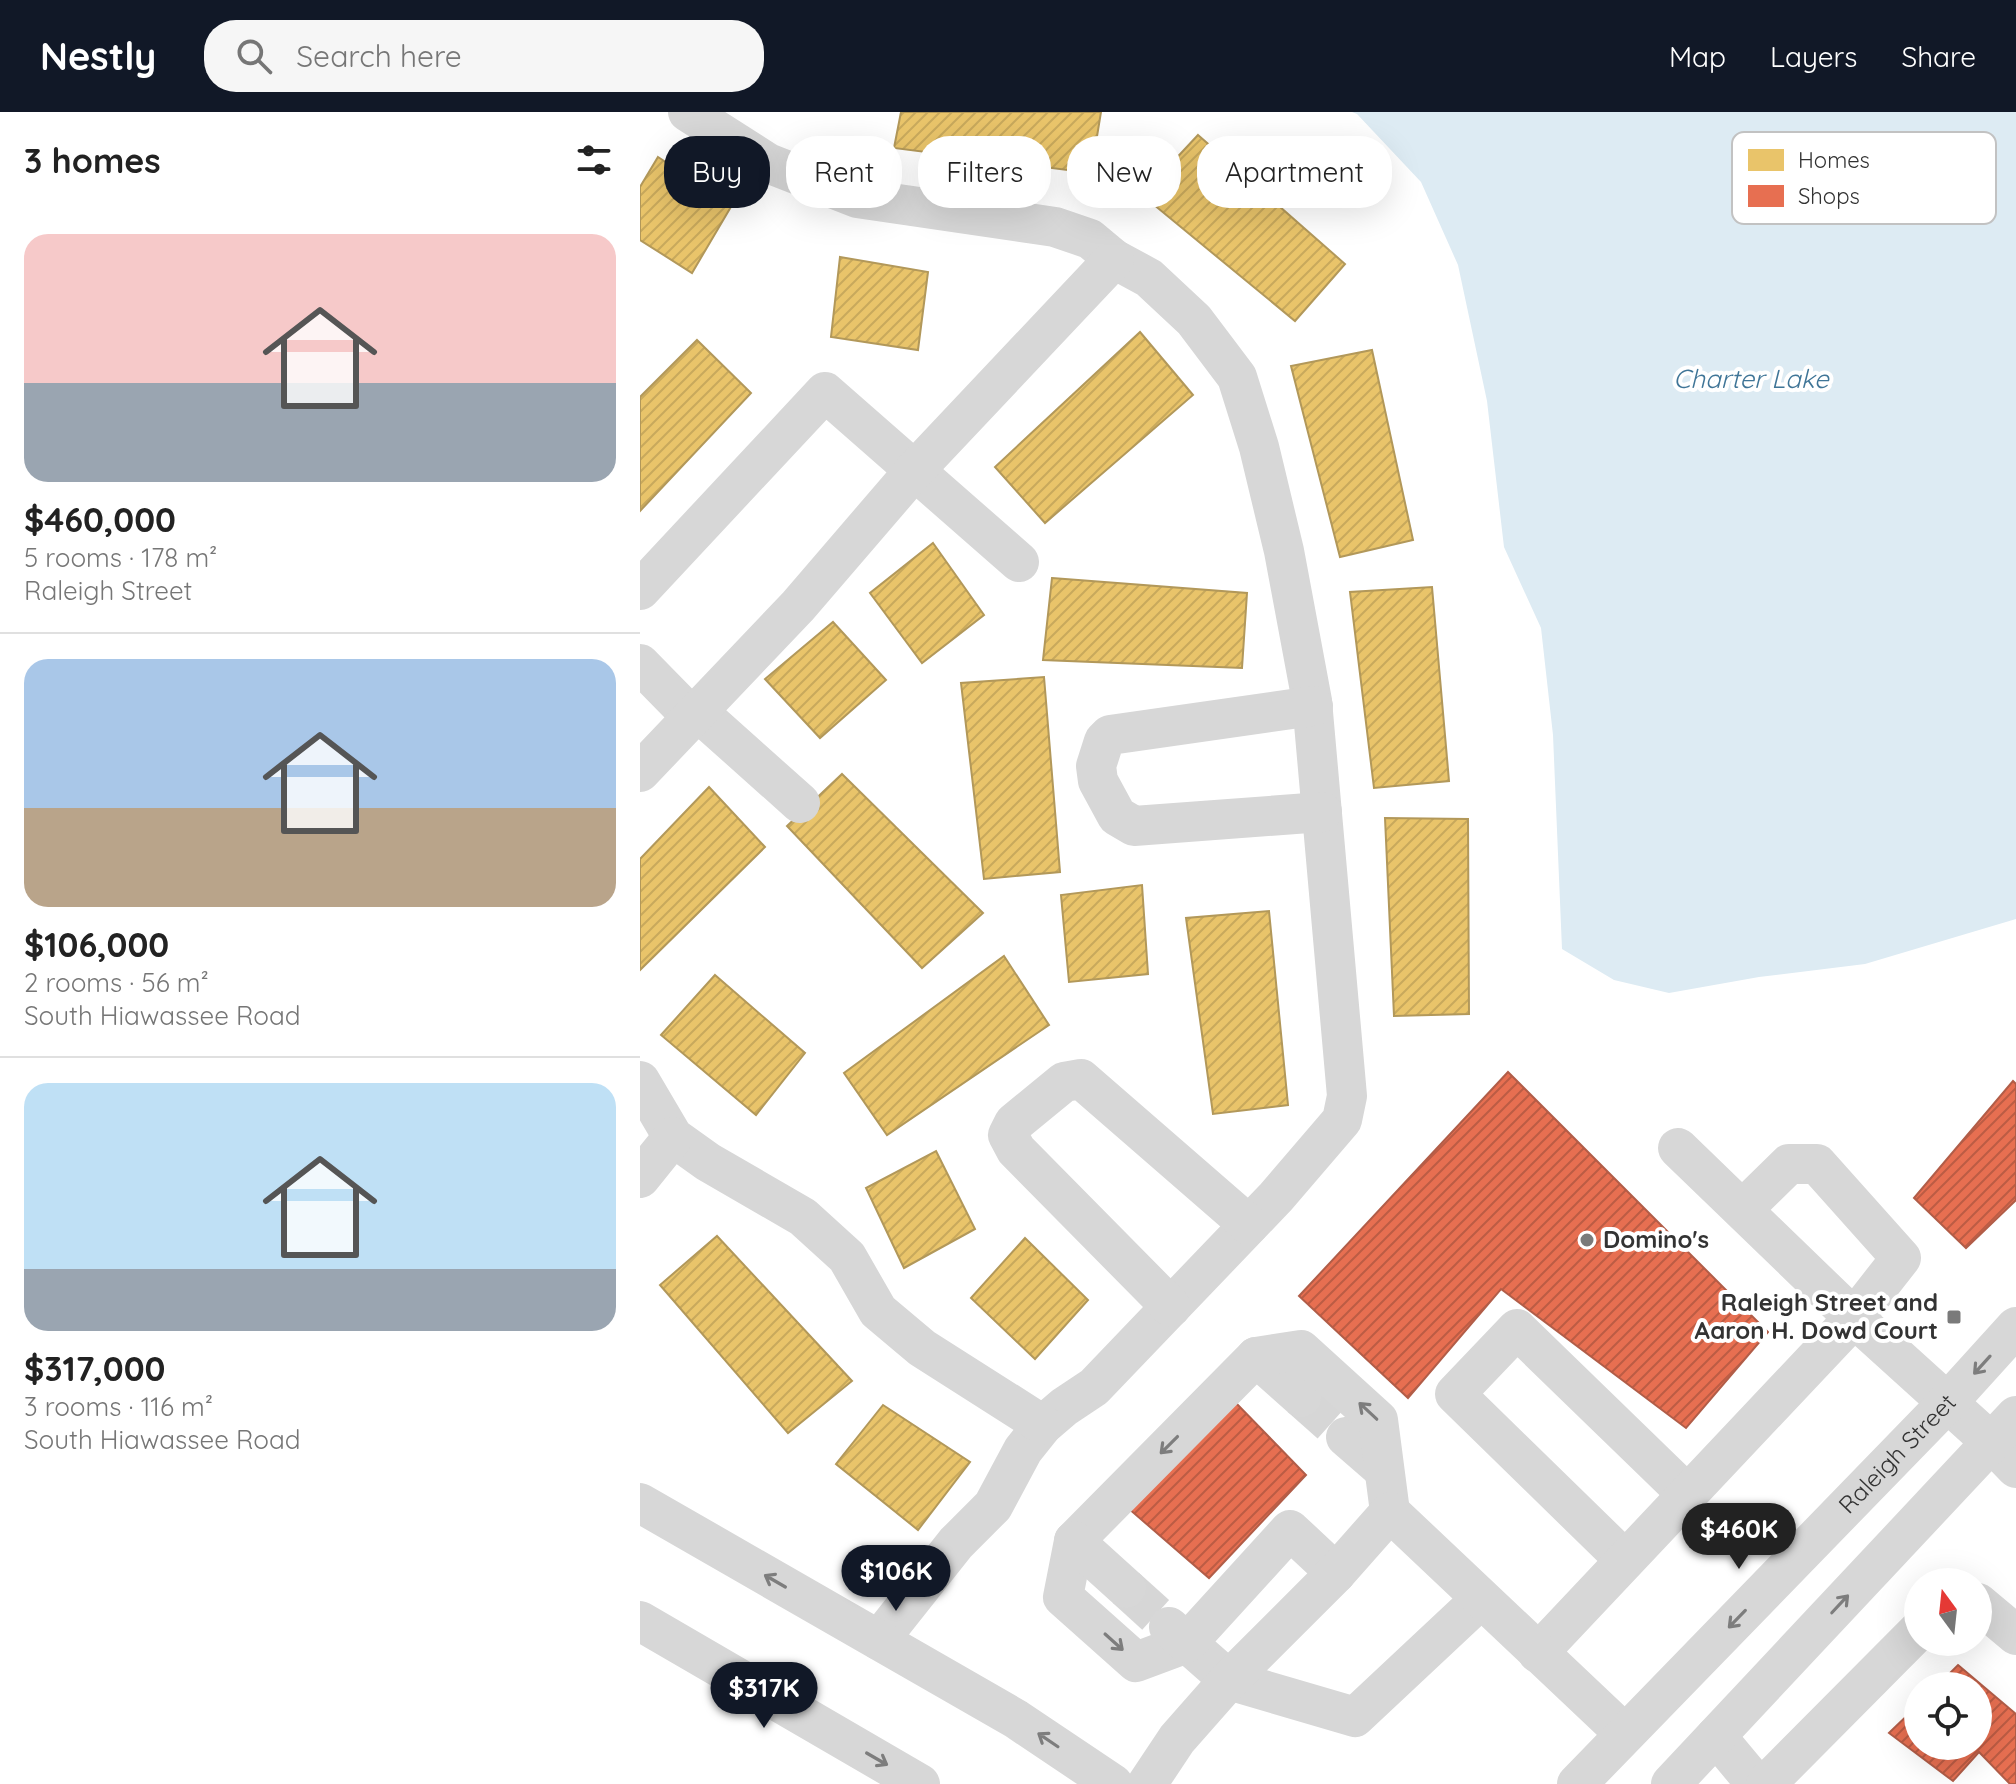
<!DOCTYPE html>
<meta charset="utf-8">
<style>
:root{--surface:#fff;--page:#f6f6f6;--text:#222;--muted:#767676;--line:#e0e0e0;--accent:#111827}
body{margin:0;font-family:Quicksand,sans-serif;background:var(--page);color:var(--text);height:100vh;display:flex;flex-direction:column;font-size:30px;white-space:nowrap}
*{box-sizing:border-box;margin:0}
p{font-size:26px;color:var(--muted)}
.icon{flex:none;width:44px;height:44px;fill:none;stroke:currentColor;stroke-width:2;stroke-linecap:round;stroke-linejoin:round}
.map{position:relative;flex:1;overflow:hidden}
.side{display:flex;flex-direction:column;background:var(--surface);width:640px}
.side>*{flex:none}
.hud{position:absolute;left:24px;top:24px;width:760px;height:72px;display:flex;gap:16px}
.needle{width:52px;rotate:345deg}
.buttons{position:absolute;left:1264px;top:1456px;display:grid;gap:16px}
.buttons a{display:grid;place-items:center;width:88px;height:88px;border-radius:50%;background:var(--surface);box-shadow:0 8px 32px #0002;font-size:40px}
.price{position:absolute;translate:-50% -68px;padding:0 18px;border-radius:28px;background:var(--accent);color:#fff;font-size:26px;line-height:52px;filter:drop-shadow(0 2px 4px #0008)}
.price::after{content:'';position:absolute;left:50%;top:48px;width:24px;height:18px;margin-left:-12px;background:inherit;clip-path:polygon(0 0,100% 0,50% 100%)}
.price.on{background:#222;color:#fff}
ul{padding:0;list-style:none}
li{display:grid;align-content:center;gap:16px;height:424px;padding:0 24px}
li+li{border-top:2px solid var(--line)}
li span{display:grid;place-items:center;height:248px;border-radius:24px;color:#555}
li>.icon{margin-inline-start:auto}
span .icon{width:144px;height:144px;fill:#fffc;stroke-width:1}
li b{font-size:34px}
h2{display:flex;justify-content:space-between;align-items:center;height:96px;padding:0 24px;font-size:34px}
.tag{padding:0 28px;border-radius:32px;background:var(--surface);box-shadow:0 8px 32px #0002;font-size:28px;line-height:72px}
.tag.on{background:var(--accent);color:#fff}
header{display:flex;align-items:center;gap:48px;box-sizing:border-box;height:112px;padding:0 40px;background:var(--accent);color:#fff}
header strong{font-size:38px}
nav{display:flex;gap:44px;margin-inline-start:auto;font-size:28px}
.search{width:560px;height:72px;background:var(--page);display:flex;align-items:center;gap:20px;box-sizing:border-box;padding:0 28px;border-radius:32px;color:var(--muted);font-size:30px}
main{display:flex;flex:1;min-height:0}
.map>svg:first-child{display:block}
.water{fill:#ddebf3}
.homes{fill:url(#homes-hatch);stroke:#b2985a;stroke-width:2}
.shops{fill:url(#shops-hatch);stroke:#b15d48;stroke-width:2}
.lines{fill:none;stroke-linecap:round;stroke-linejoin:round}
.minor-tunnel{stroke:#d6d6d6;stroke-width:40;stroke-dasharray:40 20;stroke-linecap:butt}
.minor{stroke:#d7d7d7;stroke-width:40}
.oneway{stroke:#7d7d7d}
.poi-dot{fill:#7a7a7a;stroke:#fff;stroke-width:3}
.labels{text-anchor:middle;stroke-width:8;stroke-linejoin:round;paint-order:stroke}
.poi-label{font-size:24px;font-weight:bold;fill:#333;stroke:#fff;text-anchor:start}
.street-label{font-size:24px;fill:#333;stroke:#fff}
.water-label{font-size:26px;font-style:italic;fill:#3f7597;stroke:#fff}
.key{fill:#fff;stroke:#c2c2c2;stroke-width:2}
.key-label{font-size:22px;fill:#333}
</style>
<header>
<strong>Nestly</strong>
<div class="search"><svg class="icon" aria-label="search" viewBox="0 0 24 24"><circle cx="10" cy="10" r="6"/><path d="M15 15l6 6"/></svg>Search here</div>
<nav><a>Map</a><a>Layers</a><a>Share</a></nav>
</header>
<main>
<section class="side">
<h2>3 homes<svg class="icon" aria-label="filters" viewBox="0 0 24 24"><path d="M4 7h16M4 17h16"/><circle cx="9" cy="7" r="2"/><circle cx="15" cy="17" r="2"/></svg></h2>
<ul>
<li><span style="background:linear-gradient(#f6c9c9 60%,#9aa5b1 0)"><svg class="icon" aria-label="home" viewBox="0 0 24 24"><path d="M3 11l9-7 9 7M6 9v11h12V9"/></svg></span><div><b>$460,000</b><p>5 rooms · 178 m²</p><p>Raleigh Street</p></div></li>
<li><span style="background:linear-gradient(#a9c7e8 60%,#b9a48a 0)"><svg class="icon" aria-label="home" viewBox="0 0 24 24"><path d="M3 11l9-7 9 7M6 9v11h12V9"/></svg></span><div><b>$106,000</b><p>2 rooms · 56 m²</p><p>South Hiawassee Road</p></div></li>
<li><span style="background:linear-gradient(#bfe0f5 75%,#9aa5b1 0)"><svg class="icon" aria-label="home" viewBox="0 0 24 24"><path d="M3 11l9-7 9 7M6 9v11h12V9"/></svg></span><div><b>$317,000</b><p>3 rooms · 116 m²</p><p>South Hiawassee Road</p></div></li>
</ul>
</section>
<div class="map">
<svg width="1376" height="1672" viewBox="0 0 1376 1672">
<defs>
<pattern id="homes-hatch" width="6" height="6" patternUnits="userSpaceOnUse" patternTransform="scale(2)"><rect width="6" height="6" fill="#e9c46a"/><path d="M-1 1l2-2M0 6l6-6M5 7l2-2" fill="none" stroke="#c8a95c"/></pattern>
<pattern id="shops-hatch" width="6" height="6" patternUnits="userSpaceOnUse" patternTransform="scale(2)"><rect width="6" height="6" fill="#e76f51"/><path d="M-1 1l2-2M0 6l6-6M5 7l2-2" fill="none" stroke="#bc5c44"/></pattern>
</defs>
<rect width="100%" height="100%" fill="#fff"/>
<!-- water -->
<polygon class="water" points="712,0 1376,0 1376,807 1225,852 1119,865 1029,881 974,868 922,837 913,623 901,516 864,435 847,289 818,153 781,70 717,2"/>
<!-- homes -->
<g class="homes">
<polygon points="261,0 461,0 451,61 254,36"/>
<polygon points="558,23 705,152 655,209 502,83"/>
<polygon points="18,45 92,93 52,161 0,128 0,75"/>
<polygon points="200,145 288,160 278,238 191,225"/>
<polygon points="500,220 553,283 405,411 355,355"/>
<polygon points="57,228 111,281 0,399 0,285"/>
<polygon points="732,238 773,428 700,445 651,254"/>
<polygon points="293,431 344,503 282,551 230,481"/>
<polygon points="412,466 607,481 602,556 403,548"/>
<polygon points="792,475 809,669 734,676 710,480"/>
<polygon points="193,510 246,568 180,626 125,567"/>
<polygon points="404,565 420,760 344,767 321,571"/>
<polygon points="202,662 343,801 282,856 147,714"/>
<polygon points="69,675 125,735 0,858 0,747"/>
<polygon points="745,706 828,707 829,902 754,904"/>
<polygon points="502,773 508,862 429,870 421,783"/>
<polygon points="629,799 648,993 573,1002 546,806"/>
<polygon points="364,844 409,913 247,1023 204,961"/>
<polygon points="75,863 165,941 116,1003 21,923"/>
<polygon points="296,1039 335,1117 264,1156 226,1076"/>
<polygon points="77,1124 212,1269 148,1321 20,1173"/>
<polygon points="385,1126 448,1188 395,1247 331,1186"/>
<polygon points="243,1293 330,1350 278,1418 196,1352"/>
</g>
<!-- shops -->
<g class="shops">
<polygon points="868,960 1128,1220 1046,1316 861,1177 768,1286 659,1184"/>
<polygon points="1373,969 1376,972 1376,1088 1326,1136 1274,1086"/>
<polygon points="594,1289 666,1363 569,1466 488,1396"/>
<polygon points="1318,1553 1376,1602 1376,1672 1370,1672 1339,1640 1313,1669 1249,1621 1278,1593 1278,1634 1338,1634 1338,1574 1297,1574"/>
</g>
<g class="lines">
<!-- minor-tunnel -->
<g class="minor-tunnel">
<polyline points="661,1285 706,1325"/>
<polyline points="486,1476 528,1514"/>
</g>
<!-- minor -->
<g class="minor">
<polyline points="48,0 128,51 217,86 415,115 450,127 474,147 509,166 554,208 597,265 619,335 644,439 672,589 707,984 702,1008 636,1085 454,1275 424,1295 403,1313 383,1338 353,1394 316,1431 239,1528"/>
<polyline points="0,478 185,280 379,450"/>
<polyline points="0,552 52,605"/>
<polyline points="673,594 470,623 464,629 456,654 458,669 477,704 494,714 682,700"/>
<polyline points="57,599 160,691"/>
<polyline points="0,660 158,494 274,359 474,147"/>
<polyline points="0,969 33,1025 68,1050 163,1105 207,1145 238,1199 282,1236 403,1313"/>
<polyline points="1038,1036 1214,1206 1261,1146 1177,1052 1149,1052 1102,1098"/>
<polyline points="0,1066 33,1025"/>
<polyline points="531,1195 376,1038 368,1023 374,1011 424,970 441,967 609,1113"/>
<polyline points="616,1245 661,1285"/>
<polyline points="706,1325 744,1358"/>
<polyline points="0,1391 376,1607 473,1672"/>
<polyline points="750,1400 738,1308 661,1238 616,1245 434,1429 423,1485 496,1550 547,1531 589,1568 715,1605 841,1487"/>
<polyline points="434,1429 486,1476"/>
<polyline points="985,1448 815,1282 877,1217 1047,1382"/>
<polyline points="1338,1491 1376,1523"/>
<polyline points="0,1509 280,1672"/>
<polyline points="529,1515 547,1531 650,1418 696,1461"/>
<polyline points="898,1541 1214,1206 1351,1330 1376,1356"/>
<polyline points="1076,1624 1116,1672"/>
<polyline points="507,1672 537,1627 589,1568 696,1461 750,1400 985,1622"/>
<path id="s1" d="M937 1672 1308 1290 1376 1215"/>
<polyline points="1031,1672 1376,1304"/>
<polyline points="1126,1672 1278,1519"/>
</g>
</g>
<!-- one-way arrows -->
<defs><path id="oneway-shaft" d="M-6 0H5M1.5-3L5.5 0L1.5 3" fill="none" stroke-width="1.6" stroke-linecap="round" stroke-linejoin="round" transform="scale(2)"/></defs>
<g class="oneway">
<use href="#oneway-shaft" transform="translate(1342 1253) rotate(132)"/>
<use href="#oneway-shaft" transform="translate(728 1299) rotate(-137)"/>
<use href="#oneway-shaft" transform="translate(529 1333) rotate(135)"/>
<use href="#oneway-shaft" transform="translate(135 1469) rotate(-150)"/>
<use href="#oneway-shaft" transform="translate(1200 1492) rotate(-47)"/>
<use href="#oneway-shaft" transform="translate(1097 1507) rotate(134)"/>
<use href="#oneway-shaft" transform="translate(474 1530) rotate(42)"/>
<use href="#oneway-shaft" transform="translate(408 1628) rotate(-146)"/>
<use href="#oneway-shaft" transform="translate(237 1647) rotate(30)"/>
</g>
<!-- markers -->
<g class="poi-dot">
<circle cx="947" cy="1128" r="8"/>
<rect x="1306" y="1197" width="16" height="16" rx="4"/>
</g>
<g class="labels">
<!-- poi labels -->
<g class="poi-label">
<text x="963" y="1136">Domino's</text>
<text x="1298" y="1199" text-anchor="end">Raleigh Street and<tspan x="1298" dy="28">Aaron H. Dowd Court</tspan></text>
</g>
<!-- street labels -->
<g class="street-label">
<text dy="8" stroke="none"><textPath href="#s1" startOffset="460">Raleigh Street</textPath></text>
</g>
<!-- water labels -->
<g class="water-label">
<text x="1111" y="276">Charter Lake</text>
</g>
</g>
<!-- legend -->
<rect x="1092" y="20" width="264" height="92" rx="12" class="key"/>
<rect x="1108" y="37" width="36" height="22" fill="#e9c46a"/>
<rect x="1108" y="73" width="36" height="22" fill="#e76f51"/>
<g class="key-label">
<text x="1158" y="56">Homes</text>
<text x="1158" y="92">Shops</text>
</g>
</svg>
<div class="buttons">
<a><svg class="needle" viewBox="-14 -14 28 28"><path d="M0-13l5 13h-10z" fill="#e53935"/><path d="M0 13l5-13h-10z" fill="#767676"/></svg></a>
<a><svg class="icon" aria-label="locate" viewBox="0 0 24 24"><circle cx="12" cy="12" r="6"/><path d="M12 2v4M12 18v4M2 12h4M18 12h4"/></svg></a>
</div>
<b class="price on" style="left:1099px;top:1459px">$460K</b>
<b class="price" style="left:256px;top:1501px">$106K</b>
<b class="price" style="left:124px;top:1618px">$317K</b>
<div class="hud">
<a class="tag on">Buy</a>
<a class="tag">Rent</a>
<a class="tag">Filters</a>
<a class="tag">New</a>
<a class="tag">Apartment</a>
</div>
</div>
</main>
